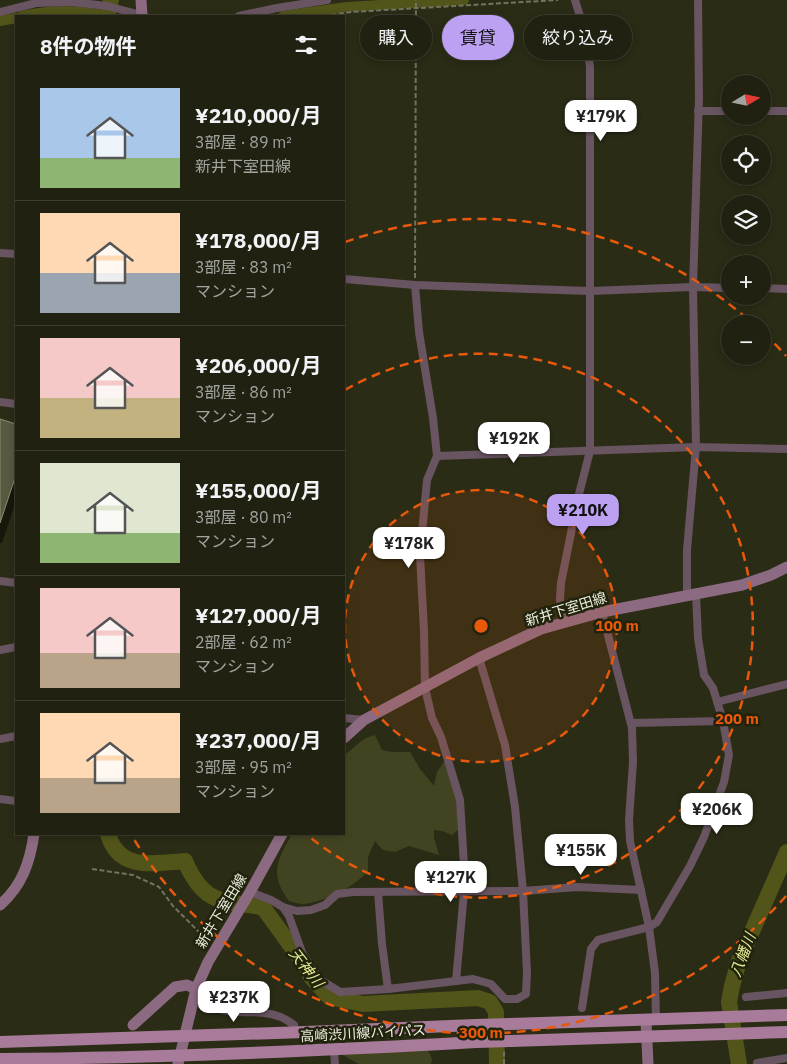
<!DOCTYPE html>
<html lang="ja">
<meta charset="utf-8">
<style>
:root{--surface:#202110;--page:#2d2e1e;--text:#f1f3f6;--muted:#a2a39f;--line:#3d3e30;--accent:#bca0f2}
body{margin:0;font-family:"IBM Plex Sans","Noto Sans JP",sans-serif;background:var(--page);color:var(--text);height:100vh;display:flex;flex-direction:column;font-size:19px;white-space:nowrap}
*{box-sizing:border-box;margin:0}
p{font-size:16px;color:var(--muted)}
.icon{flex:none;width:28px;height:28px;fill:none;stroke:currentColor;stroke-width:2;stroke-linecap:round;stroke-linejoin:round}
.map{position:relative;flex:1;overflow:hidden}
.side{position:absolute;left:15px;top:15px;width:330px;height:820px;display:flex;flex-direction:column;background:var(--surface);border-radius:0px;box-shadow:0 2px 8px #0003,0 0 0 1px var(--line)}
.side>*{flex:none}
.banner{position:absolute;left:360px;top:15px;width:351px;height:45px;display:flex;gap:10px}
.needle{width:32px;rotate:80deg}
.controls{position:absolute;left:721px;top:75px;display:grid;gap:10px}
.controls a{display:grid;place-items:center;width:50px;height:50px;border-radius:50%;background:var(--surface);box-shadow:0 2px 8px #0003,0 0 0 1px var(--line);font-size:25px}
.price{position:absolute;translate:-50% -42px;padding:0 11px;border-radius:10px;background:#fff;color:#222;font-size:16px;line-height:32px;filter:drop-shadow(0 1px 2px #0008)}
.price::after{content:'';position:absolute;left:50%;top:30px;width:15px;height:11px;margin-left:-8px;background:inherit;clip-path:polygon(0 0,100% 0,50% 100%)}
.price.active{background:var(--accent);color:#111}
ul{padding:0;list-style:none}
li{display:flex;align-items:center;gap:15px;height:125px;padding:0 25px}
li+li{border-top:1px solid var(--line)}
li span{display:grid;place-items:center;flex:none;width:140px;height:100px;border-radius:0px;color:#555}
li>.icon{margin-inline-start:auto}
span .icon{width:60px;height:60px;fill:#fffc;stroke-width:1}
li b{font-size:21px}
h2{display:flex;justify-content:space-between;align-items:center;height:60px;padding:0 25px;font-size:21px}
.tag{padding:0 18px;border-radius:22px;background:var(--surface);box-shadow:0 2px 8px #0003,0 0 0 1px var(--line);font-size:18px;line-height:45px}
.tag.active{background:var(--accent);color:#111}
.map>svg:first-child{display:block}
.green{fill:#424421}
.shadow{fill:#0007}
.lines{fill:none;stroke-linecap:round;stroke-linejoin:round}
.canal{stroke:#525519;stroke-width:10}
.river{stroke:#525519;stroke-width:16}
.building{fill:#575a41;stroke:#8b8d73}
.path{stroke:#727360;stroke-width:2;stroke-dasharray:5 2.5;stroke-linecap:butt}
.street{stroke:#695462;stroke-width:8}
.secondary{stroke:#8c6a81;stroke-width:11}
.primary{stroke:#a77b99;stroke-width:12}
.primary-bridge{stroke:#a77b99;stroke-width:12}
.ring{fill:none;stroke:#e8590c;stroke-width:2.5;stroke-dasharray:9 6}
.labels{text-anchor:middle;stroke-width:5;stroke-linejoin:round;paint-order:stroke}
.street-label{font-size:14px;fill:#edefe1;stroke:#21230c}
.water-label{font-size:15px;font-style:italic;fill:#e3e991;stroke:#21230c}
.centre{fill:#e8590c;stroke:#21230c;stroke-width:2.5}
.ring-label{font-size:15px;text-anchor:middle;font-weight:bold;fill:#e8590c;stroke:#21230c;stroke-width:5;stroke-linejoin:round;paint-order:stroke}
</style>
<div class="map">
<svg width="787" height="1064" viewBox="0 0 787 1064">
<rect width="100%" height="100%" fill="#2b2c16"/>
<!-- green -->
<g class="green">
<path d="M375 735 382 750 392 752H410L420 769 434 786 437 772 444 762 450 766 456 792 458 830 452 835 442 831 434 830V838L439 855 409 846 395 852 383 850 375 841 368 857V871C355 886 325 902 304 904 299 904 294 902 289 901 269 874 277 861 292 834H344V755C356 747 361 738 375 735Z"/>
<polygon points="428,1050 432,1059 431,1064 359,1064 341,1054"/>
</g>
<!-- shadow -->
<polygon class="shadow" points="0,420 16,425 16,501 2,543 0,543"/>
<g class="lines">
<!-- canal -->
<g class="canal">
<path d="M22 16C49 10 79 10 106 16"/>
<polyline points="283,16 347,7 464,0"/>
<polyline points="0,21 16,18"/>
</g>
<!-- river -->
<g class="river">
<polyline points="107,16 111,0"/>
<path d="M108 834C119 872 154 863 185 861 203 903 220 901 261 907L265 910 304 964 311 977 329 997 363 1004 478 998 490 1002 496 1012 497 1064"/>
<polyline points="739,1064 729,1002 732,986 739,961 787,852"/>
</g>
</g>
<!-- building -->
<polygon class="building" points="0,419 16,424 16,475 0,523"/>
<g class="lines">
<!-- path -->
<g class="path">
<polyline points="324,16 351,12 558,0"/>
<polyline points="415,278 416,0"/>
<polyline points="92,869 133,875 159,887 173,906 209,942"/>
<polyline points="504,1064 504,1051"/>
</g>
<!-- street -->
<g class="street">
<polyline points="0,12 36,3 71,2 107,6 145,16"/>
<polyline points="239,16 277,8 327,0"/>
<polyline points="698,111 730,111"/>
<polyline points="762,111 787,111"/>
<polyline points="0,253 16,254"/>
<polyline points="344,279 415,285 590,291 693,287 730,288"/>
<polyline points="415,285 419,332 433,418 437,456 427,480 420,555 424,631 425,688 432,718 441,737 460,800 465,881 456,981"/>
<polyline points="762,288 787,289"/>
<polyline points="0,402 16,404"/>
<polyline points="437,456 696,447 787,449"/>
<polyline points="0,581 16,583"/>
<polyline points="687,596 687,550 696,447 693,287 699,98 698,0"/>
<polyline points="602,612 632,728 633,762 629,820 630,841 649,927 655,973 656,1021"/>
<polyline points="565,622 561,610 560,598 561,583 578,498 590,451 590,67 586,36 575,0"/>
<polyline points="0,650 16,647"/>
<polyline points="717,702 787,684"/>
<polyline points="344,718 364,720"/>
<polyline points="631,723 723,721"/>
<polyline points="0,739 16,736"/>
<polyline points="0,799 16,801"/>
<polyline points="250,892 271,900 283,907 289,916 303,955 319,979 340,992 388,989 473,979 491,984 505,999 517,999 526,994 527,973 523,891 515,807 505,745 479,658"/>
<polyline points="378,892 382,944 388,989"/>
<polyline points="283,907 297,911 311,910 325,905 337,894 353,892 523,891 577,887 641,890"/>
<path d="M196 989C221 1026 248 1004 281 1017 285 1019 290 1022 294 1025"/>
<polyline points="746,997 787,993"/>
<polyline points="582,1008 591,949 598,940 649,927 657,922 690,866 704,837 724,782 729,755 723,721 713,688 704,675 698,638 696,594"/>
<polyline points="334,1050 335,1064"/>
<polyline points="757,1063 787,1058"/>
</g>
<!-- secondary -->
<g class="secondary">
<polyline points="141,0 142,16"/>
<polyline points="344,738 364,720 479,658 541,629 602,612 742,585 771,575 787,567"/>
<path d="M0 905C22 886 30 862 34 834"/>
<polyline points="646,1021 648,1064"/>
<polyline points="133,1025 175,987 187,985 196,989"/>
<polyline points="178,1064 196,989 208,962 250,892 282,834"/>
</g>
<!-- primary -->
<g class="primary">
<polyline points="510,1024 787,1015"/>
<polyline points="511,1041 787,1032"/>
<polyline points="0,1042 305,1032 475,1025"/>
<path d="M0 1059C159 1058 317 1051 476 1042"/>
</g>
<!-- primary-bridge -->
<g class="primary-bridge">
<polyline points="475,1025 510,1024"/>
<polyline points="476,1042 511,1041"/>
</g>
</g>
<!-- distance rings -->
<circle cx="481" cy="626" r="136" fill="#e8590c" fill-opacity=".12"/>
<g class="ring">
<circle cx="481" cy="626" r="136"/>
<path d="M345 390A272 272 0 1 1 306 834"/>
<path d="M786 896A407 407 0 0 1 132 836M345 242A407 407 0 0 1 753 324M764 333A407 407 0 0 1 786 356"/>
</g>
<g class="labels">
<!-- street labels -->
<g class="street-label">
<text transform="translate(566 609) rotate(-17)" y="5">新井下室田線</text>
<text transform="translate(221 911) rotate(-59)" y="5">新井下室田線</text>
<text transform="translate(363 1033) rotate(-3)" y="5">高崎渋川線バイパス</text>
</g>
<!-- water labels -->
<g class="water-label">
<text transform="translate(743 955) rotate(-69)" y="5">八幡川</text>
<text transform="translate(306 968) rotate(52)" y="5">天神川</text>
</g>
</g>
<circle cx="481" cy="626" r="8" class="centre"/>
<g class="ring-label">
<text x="617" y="631">100 m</text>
<text x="737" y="724">200 m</text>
<text x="481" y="1038">300 m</text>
</g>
</svg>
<div class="controls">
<a><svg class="needle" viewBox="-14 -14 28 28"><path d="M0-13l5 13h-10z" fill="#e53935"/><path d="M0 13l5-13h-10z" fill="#a2a39f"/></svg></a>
<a><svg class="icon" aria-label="locate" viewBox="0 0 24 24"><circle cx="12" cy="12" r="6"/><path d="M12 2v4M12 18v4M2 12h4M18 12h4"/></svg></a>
<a><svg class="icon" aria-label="layers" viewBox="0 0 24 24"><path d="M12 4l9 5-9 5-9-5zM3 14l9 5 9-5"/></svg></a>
<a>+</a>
<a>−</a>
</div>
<b class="price" style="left:601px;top:142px">¥179K</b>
<b class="price" style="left:514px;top:464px">¥192K</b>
<b class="price active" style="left:583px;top:536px">¥210K</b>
<b class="price" style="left:409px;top:569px">¥178K</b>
<b class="price" style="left:717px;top:835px">¥206K</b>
<b class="price" style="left:581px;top:876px">¥155K</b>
<b class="price" style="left:451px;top:903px">¥127K</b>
<b class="price" style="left:234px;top:1023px">¥237K</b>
<div class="banner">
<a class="tag">購入</a>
<a class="tag active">賃貸</a>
<a class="tag">絞り込み</a>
</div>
<section class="side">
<h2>8件の物件<svg class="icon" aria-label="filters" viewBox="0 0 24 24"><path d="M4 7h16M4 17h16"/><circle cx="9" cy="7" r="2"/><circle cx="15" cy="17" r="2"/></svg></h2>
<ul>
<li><span style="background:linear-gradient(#a9c7e8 70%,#8fb573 0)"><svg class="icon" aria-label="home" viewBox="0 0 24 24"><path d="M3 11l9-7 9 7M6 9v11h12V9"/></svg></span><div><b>¥210,000/月</b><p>3部屋 · 89 m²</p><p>新井下室田線</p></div></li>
<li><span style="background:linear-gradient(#ffd9b3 60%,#9aa5b1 0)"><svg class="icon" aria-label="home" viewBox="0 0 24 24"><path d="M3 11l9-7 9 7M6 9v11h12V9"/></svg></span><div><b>¥178,000/月</b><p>3部屋 · 83 m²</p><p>マンション</p></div></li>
<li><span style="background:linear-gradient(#f6c9c9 60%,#c2b280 0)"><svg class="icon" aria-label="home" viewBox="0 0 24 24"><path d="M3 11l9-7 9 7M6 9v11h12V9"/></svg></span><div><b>¥206,000/月</b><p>3部屋 · 86 m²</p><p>マンション</p></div></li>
<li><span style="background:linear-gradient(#dfe7d0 70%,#8fb573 0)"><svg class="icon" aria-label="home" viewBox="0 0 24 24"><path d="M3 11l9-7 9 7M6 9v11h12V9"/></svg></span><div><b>¥155,000/月</b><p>3部屋 · 80 m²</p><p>マンション</p></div></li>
<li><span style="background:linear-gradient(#f6c9c9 65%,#b9a48a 0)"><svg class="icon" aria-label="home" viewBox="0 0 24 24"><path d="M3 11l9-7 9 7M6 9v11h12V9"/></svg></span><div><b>¥127,000/月</b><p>2部屋 · 62 m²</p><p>マンション</p></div></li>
<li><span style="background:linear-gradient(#ffd9b3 65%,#b9a48a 0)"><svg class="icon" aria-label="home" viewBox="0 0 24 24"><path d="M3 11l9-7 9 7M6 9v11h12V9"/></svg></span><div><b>¥237,000/月</b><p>3部屋 · 95 m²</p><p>マンション</p></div></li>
</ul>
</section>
</div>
